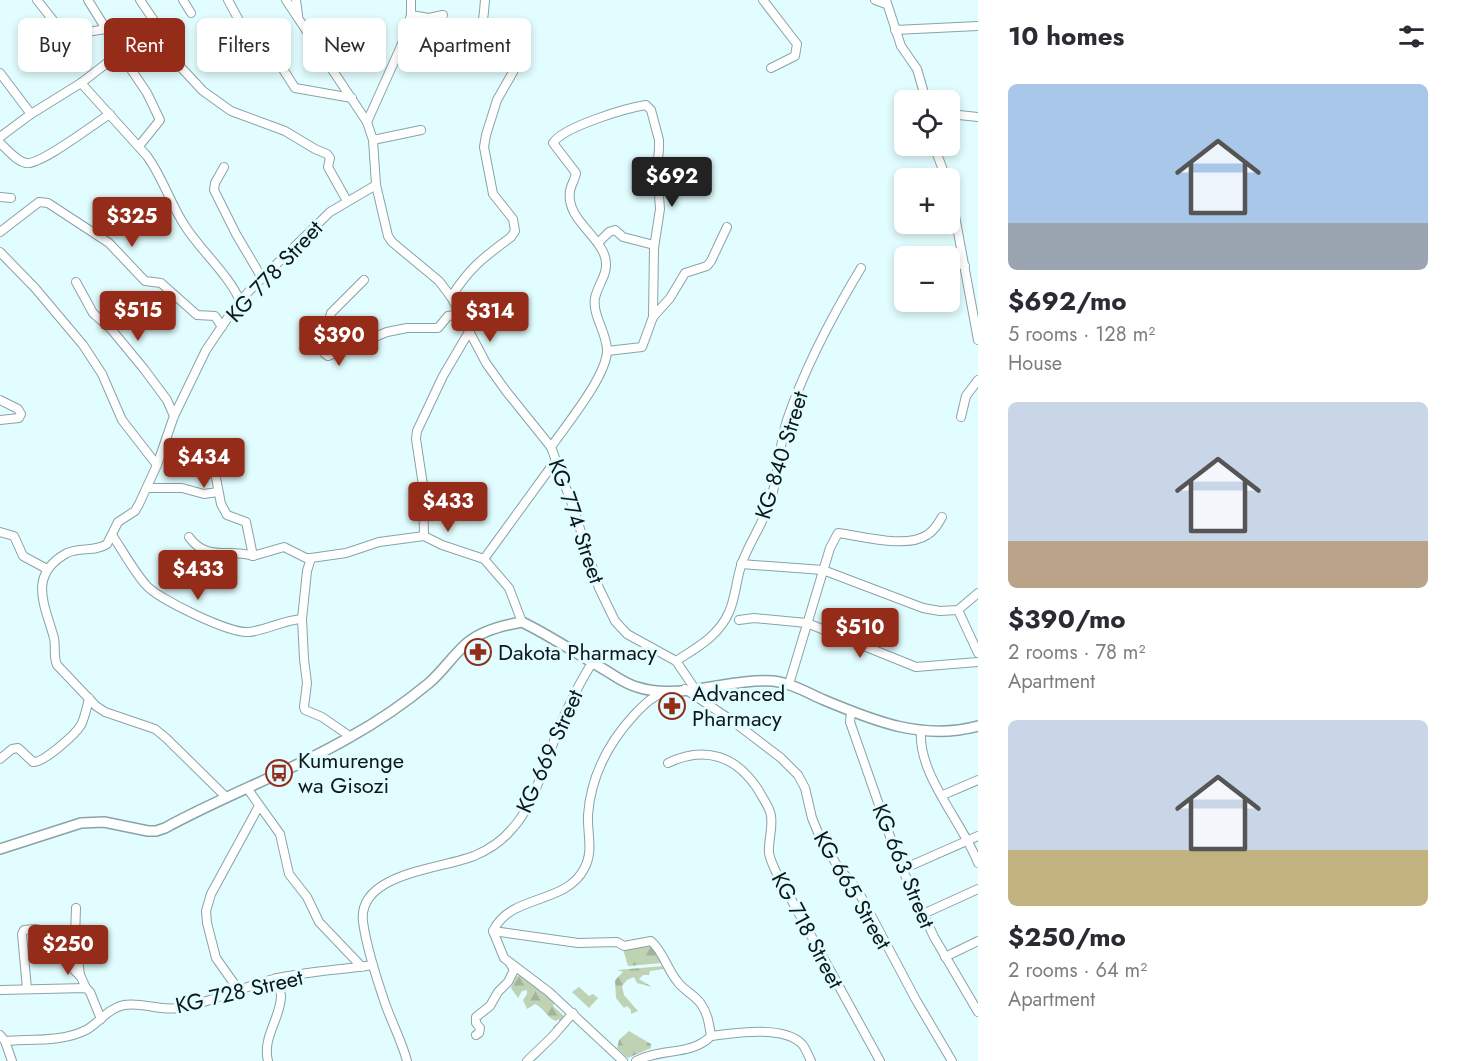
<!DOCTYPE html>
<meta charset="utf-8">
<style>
:root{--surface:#fff;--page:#f7f7f7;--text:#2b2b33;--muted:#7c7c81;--accent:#952c1a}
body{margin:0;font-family:Jost,sans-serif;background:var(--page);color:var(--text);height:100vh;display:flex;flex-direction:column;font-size:22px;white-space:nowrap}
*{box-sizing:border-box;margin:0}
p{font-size:20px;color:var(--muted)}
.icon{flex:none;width:33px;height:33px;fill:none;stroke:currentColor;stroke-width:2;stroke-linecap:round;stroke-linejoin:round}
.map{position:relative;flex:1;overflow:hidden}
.side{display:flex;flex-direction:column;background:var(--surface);width:480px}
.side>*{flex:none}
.top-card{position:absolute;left:18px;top:18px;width:570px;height:54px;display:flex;gap:12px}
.fabs{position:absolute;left:894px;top:90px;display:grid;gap:12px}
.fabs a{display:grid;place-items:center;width:66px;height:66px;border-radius:9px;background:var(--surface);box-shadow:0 3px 9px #0003;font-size:30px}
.price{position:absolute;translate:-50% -51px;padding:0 14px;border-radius:6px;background:var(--accent);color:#fff;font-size:20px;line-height:39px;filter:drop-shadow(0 2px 3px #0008)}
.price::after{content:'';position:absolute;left:50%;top:36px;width:18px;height:14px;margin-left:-9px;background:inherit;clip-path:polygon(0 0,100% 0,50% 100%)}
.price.selected{background:#222;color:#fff}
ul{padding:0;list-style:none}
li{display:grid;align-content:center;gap:12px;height:318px;padding:0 30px}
li span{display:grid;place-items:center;height:186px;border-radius:9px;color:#555}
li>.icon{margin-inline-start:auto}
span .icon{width:108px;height:108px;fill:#fffc;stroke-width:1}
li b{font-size:26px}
h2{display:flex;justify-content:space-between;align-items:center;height:72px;padding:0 30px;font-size:26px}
.pill{padding:0 21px;border-radius:9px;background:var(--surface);box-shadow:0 3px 9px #0003;font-size:21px;line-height:54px}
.pill.selected{background:var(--accent);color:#fff}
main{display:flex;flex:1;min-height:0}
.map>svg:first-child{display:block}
.forest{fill:url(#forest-firs)}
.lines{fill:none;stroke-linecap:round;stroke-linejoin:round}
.minor-casing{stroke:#8aa3a5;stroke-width:10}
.major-casing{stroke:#8aa3a5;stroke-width:12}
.minor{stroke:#fff;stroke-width:8}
.major{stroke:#fff;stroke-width:9}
.labels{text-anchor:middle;stroke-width:6;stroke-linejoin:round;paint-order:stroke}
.street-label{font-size:22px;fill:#0e1819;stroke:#e2fdff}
.poi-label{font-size:22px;fill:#0e1819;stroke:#e2fdff;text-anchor:start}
</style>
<main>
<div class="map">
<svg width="978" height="1061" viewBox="0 0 978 1061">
<defs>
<pattern id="forest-firs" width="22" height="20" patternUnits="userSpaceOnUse" patternTransform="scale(1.5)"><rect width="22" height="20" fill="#bfd2b4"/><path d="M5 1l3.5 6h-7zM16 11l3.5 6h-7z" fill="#a3b49a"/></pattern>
</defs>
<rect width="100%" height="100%" fill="#e2fdff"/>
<!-- forest -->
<g class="forest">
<polygon points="650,944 662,963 628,966 623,949"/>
<polygon points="664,966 664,969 650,971 649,975 643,975 639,979 652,987 637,983 634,977 627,980 622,986 624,995 638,1011 631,1014 631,1010 627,1006 624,1008 616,998 615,980 623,972 617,970"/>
<path d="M521 974 527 981 534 982 531 985 541 987 543 993 549 992 556 1000 553 1006 565 1017 553 1031V1027L559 1022V1019L556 1021C547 1018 544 1008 535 1004L527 1009 523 1000 527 994V990L522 991 518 998 511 988 516 977Z"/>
<polygon points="579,987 589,996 593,994 598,998 589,1008 572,992"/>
<polygon points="629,1031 651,1044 651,1048 628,1058 617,1048 619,1040"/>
</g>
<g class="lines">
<defs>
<g id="minor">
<path d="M37 0 60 29C72 37 92 31 106 29L120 53 81 83"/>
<polyline points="88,0 106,29"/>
<polyline points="140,0 163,34 175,61 203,91 231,111 285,131 315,149 327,154 330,158 328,167 347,201"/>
<polyline points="183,0 191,13"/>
<polyline points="228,0 242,26 269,47 295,88 352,98"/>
<polyline points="286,0 367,122 373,140 376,185 388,236 392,242 439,281 451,297 486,363 506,391 551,447 573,507 599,588 615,621 627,634 676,661 695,689"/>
<polyline points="296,0 298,15"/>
<polyline points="763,0 797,44 795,56 771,68"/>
<polyline points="875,0 886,4"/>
<polyline points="886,0 901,46 917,69 926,100"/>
<polyline points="411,15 429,18 443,15"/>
<polyline points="895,30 978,26"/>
<polyline points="402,44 411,15 411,0"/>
<polyline points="120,53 147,93 160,120 139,146"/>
<polyline points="0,73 31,114"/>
<polyline points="950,116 959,115 978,117"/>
<path d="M367 122 402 44 407 43C428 46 470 55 481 28 484 20 484 9 485 0"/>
<path d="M0 137 31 114 81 83 147 156C163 178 170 203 185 226 201 251 229 275 240 301"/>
<polyline points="373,140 421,130"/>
<path d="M0 143C7 149 16 161 26 163 40 166 95 123 110 114"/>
<polyline points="934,146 946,178"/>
<polyline points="224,167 215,183 214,190 236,234 262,278"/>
<polyline points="950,189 978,340"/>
<polyline points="0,197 11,198"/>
<polyline points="0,232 39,202 48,203 109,243 145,281 161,283 197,315 215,316 222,327"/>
<polyline points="598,243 609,232 615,230 623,237 654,245"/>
<polyline points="0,252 35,288 83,345 102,374 122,420 157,465"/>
<polyline points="912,256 919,253 933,256"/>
<polyline points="950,261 965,266"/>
<polyline points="364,280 331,313 324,343 325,354 328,356 387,332 407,328 438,328 448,316 461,314"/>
<polyline points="76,282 93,313 111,329 144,369 167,400 174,416"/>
<polyline points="899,282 904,268"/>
<path d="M451 297C470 267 483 258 511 237L515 231 513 219 493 194 484 147 486 135 497 100 513 72"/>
<polyline points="607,351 642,347 653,317 670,298 685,273 707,266 711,261 727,227"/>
<polyline points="0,400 18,409 21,414 19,418 0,420"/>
<polyline points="961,417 966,396 978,380"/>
<polyline points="217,445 213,462 221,504 227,515 246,522 253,556 284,547 306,558 311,558"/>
<path d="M551 447C567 424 605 378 607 352 608 334 592 316 595 298 598 283 611 272 604 254 596 233 566 218 570 191 571 185 575 179 576 173L553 143C563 127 626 108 646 105L651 110 659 140V149L657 169 660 209 654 248 653 317"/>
<polyline points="147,488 182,488 204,494 218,492"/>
<polyline points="0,532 14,536 23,556 47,569"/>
<path d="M112 535C123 551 133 570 146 585 158 599 230 634 249 632 267 630 284 620 302 619"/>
<polyline points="424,536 423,485 416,439 417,431 443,376 470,330"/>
<path d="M189 537C207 562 229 548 253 556"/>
<polyline points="484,559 556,460"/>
<polyline points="741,564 823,570 923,608 940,611 958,610"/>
<polyline points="958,610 978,653"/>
<polyline points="958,610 978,593"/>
<polyline points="739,620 754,618 807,623 916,667 978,662"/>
<path d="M676 661C696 648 719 636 729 612 736 597 736 579 742 563 749 543 762 525 769 505 779 478 778 448 787 420 805 367 832 316 861 268"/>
<path d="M789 684 830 548 838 533C862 536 906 549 927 535 934 531 938 524 942 517"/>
<polyline points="685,689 734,722 781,758 798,775 805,788 812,818 819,835 838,867 857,889 916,1000 952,1061"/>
<polyline points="851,712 850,722 899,862 934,937 978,1012"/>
<path d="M921 732C918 775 963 823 978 863"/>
<polyline points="351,737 322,717 305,710 304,707 307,683 304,659 302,619 307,571 311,558 346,553 379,542 424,536 442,545 484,559 509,588 522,622"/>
<path d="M0 759 12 749 18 748 33 762C43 763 75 735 81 725 85 717 87 707 89 698"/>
<path d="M668 763C705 745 737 756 759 791 763 799 770 807 771 816 773 829 768 841 769 853 770 859 773 865 775 870L880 1061"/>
<polyline points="247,788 280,834 289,874 307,897 319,922 362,967"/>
<polyline points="943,795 978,780"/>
<path d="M226 797 166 738 155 729 105 712 96 706 57 665C53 656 56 647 54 638 45 605 27 575 67 553 80 547 95 552 107 544L118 522 135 511 139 504 157 465 174 416 206 350 229 316 249 291 330 212 376 185"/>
<polyline points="903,869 978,836"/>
<polyline points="76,908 75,937 80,975"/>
<polyline points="923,914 978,889"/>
<path d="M493 931 578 943 617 942 624 946 651 941C663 951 667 969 677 981 683 990 695 995 701 1004 708 1014 709 1024 711 1036 692 1056 659 1048 636 1061"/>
<polyline points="945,957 978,941"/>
<polyline points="27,989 22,934 24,930 35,929 46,931 62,958 81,977 86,988"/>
<polyline points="238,989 216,958 207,923 206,911 211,894 259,806"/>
<polyline points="0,990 86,988 90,992 101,1019"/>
<polyline points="0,1035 5,1041 12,1061"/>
<polyline points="476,1035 479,1033 480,1028 476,1023 476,1017 490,1006 498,992 508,982 514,970 510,963"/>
<path d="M711 1036C735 1033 783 1025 802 1044 806 1049 808 1055 811 1061"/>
<path d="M5 1041C30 1039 63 1042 86 1030 99 1023 108 1008 124 1005 142 1002 160 1011 178 1008 212 1003 241 987 274 979 306 971 341 970 373 965"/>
<path d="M268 1061C262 1038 280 1019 281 997 281 991 278 984 276 978"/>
<path d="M407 1061C402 1042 393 1025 386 1006 377 980 367 950 363 922 357 873 441 869 474 856 488 850 501 842 511 830 532 808 540 777 551 749 562 719 575 690 592 663"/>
<polyline points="527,1061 552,1037 573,1013"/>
<path d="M623 1061 549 992 504 958 493 931C510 894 565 905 584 869 594 851 587 834 588 815 591 775 608 743 635 714 644 705 651 697 664 692"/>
</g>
<path id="major" d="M0 849 81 823 104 822 148 831H156L165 828C225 795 290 772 350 737 377 722 405 703 429 683 443 671 453 655 467 643 481 631 504 625 522 622 551 636 577 654 605 670 615 676 625 684 637 687 679 701 728 678 773 681 791 683 808 693 824 700 874 721 923 741 978 726"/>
</defs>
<!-- minor casing -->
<use href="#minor" class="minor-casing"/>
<!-- major casing -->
<use href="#major" class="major-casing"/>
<!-- minor -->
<use href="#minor" class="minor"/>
<!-- major -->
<use href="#major" class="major"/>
</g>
<!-- icons -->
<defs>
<symbol id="pharmacy-ring" viewBox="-11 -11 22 22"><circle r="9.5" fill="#e2fdff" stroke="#952c1a" stroke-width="1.5"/><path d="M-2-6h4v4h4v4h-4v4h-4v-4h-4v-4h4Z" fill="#952c1a"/></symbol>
<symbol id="bus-ring" viewBox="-11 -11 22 22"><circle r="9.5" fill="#e2fdff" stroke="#952c1a" stroke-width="1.5"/><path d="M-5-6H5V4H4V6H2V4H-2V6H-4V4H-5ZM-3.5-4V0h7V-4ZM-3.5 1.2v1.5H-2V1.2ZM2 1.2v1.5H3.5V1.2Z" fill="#952c1a"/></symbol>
</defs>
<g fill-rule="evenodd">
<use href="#pharmacy-ring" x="463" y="637" width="30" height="30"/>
<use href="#pharmacy-ring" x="657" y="691" width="30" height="30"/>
<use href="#bus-ring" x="264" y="758" width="30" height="30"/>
</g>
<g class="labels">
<!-- street labels -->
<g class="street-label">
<text transform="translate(274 271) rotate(-47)" y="8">KG 778 Street</text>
<text transform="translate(781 455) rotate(-73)" y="8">KG 840 Street</text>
<text transform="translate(577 521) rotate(71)" y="8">KG 774 Street</text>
<text transform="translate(549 751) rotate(-66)" y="8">KG 669 Street</text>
<text transform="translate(904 866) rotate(68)" y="8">KG 663 Street</text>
<text transform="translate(853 890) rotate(60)" y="8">KG 665 Street</text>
<text transform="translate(808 930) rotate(62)" y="8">KG 718 Street</text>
<text transform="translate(239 991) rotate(-13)" y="8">KG 728 Street</text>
</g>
<!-- poi labels -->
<g class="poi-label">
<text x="498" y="660">Dakota Pharmacy</text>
<text x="692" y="701">Advanced<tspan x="692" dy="25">Pharmacy</tspan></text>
<text x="298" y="768">Kumurenge<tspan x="298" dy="25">wa Gisozi</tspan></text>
</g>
</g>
</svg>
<div class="fabs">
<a><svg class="icon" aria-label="locate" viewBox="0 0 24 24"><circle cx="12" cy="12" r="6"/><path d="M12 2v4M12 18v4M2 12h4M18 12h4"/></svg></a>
<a>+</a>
<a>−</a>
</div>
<b class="price selected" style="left:672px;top:208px">$692</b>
<b class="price" style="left:132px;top:248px">$325</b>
<b class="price" style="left:138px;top:342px">$515</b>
<b class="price" style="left:490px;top:343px">$314</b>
<b class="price" style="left:339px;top:367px">$390</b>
<b class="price" style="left:204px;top:489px">$434</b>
<b class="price" style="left:448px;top:533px">$433</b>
<b class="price" style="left:198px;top:601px">$433</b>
<b class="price" style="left:860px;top:659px">$510</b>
<b class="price" style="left:68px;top:976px">$250</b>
<div class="top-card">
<a class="pill">Buy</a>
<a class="pill selected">Rent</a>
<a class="pill">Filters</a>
<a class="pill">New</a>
<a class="pill">Apartment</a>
</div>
</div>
<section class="side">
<h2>10 homes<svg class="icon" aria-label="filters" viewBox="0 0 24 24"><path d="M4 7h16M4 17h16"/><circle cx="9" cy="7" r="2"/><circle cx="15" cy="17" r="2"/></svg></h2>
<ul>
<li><span style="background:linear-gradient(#a9c7e8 75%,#9aa5b1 0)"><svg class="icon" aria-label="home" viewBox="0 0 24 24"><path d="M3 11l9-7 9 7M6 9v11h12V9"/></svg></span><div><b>$692/mo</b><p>5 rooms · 128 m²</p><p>House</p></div></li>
<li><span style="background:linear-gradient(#c9d6e8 75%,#b9a48a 0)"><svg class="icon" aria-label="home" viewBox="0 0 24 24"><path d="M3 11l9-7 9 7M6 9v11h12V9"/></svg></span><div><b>$390/mo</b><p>2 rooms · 78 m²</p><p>Apartment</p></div></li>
<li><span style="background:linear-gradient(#c9d6e8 70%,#c2b280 0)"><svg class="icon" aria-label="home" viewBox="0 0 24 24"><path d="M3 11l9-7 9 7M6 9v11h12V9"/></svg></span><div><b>$250/mo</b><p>2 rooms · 64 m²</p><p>Apartment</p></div></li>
</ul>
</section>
</main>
